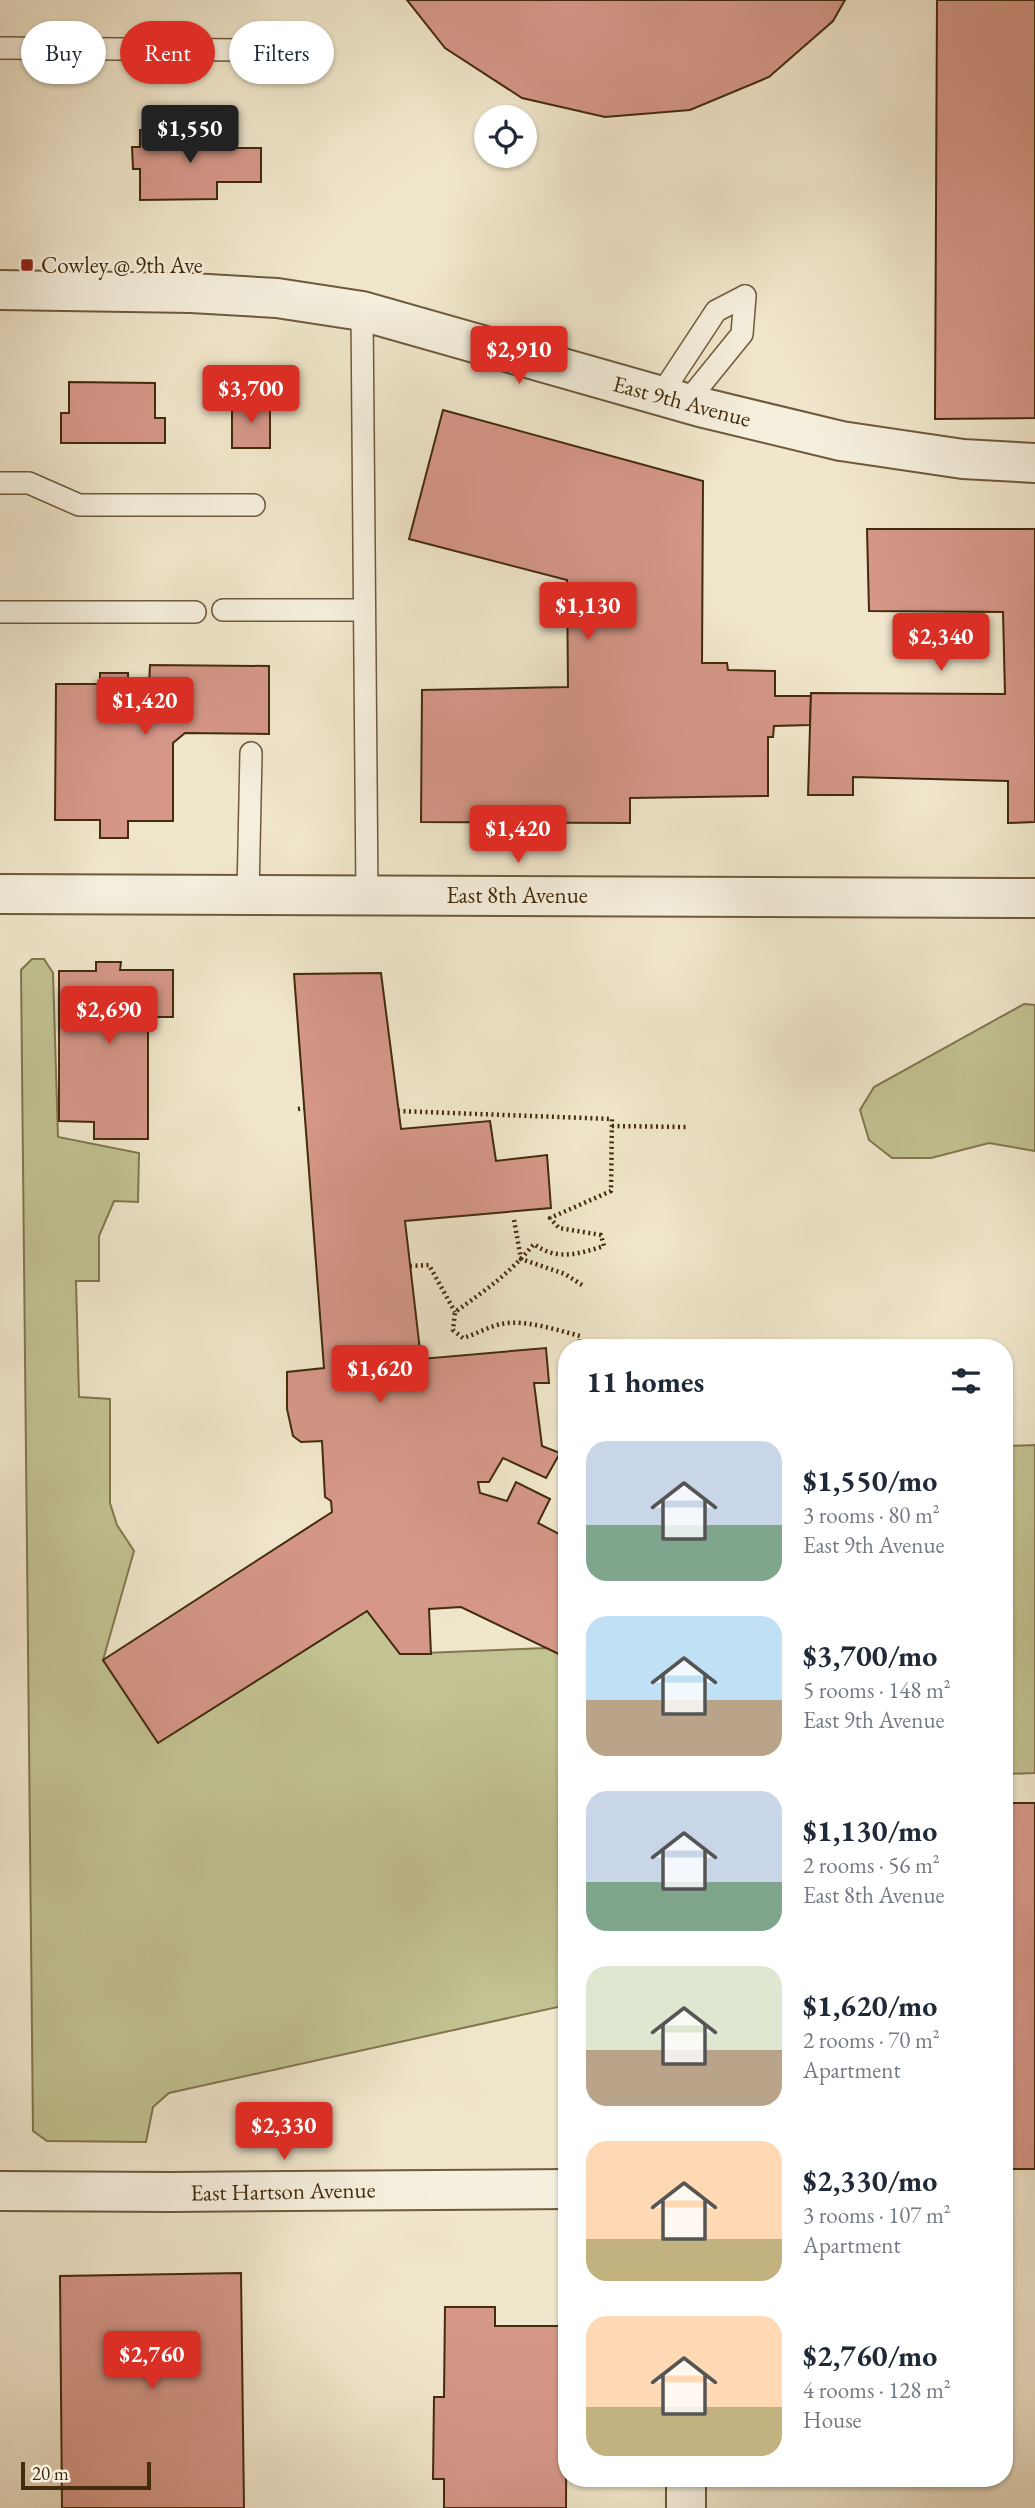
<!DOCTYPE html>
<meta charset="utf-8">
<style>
:root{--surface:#fff;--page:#f2f2f3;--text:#1f2937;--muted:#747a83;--accent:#d93025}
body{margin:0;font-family:"EB Garamond",serif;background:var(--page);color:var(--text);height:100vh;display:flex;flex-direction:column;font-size:26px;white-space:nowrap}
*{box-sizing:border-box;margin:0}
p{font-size:23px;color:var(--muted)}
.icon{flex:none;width:38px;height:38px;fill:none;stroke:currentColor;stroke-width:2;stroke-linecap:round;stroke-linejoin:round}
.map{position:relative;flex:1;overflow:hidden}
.drawer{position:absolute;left:558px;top:1339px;width:455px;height:1148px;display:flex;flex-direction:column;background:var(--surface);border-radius:28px;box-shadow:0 2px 5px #0004}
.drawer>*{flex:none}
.hud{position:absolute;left:21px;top:21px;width:432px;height:63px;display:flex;gap:14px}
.controls{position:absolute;left:474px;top:105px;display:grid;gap:14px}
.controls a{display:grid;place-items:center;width:63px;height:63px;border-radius:50%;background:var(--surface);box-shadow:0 2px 5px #0004;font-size:35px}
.scale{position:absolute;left:21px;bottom:18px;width:130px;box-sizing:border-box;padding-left:7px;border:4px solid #432b0b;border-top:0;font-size:19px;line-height:24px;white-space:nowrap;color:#432b0b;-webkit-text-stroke:5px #f5efdd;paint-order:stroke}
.price{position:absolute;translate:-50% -60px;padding:0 16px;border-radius:7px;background:var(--accent);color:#fff;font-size:23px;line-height:46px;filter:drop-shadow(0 2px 4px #0008)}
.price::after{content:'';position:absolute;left:50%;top:42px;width:21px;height:16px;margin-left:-10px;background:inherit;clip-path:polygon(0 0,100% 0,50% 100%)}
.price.active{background:#222;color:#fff}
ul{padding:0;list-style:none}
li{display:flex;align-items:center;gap:21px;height:175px;padding:0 28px}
li span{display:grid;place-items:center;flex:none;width:196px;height:140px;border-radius:21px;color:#555}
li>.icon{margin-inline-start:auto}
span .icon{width:84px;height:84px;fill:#fffc;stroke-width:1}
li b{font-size:30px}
h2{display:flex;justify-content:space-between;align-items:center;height:84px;padding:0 28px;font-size:30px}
.pill{padding:0 24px;border-radius:32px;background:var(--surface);box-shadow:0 2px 5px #0004;font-size:24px;line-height:63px}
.pill.active{background:var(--accent);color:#fff}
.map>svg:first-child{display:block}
.green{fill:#c2c292;stroke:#82764e;stroke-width:2}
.building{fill:#d59788;stroke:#432b0b;stroke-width:2}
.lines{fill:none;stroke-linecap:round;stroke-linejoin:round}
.lane-casing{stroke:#6e5a3b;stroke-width:24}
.street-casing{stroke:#6e5a3b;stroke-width:42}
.path{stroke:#432b0b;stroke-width:4.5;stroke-dasharray:2 3.5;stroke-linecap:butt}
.lane{stroke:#f5efdd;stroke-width:21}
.street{stroke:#f5efdd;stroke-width:38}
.poi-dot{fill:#8f2418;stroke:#f5efdd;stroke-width:2.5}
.labels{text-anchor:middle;stroke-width:5;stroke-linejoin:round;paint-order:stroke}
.poi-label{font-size:23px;fill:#432b0b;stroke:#f5efdd;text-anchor:start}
.street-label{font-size:23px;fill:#432b0b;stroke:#f5efdd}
</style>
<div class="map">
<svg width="1035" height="2508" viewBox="0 0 1035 2508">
<rect width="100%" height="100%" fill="#f0e6cb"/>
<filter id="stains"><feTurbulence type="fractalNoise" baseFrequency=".00286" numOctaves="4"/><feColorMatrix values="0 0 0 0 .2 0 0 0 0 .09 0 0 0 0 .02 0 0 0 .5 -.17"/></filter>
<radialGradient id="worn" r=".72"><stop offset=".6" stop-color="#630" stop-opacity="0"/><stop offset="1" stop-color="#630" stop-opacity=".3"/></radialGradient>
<!-- green -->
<g class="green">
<polygon points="32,959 44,959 53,973 58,1137 139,1153 138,1202 114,1201 99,1236 99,1281 76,1281 79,1397 110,1399 110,1503 117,1525 134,1551 103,1660 158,1743 367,1611 400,1654 547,1648 567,1658 567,2005 169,2093 153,2107 146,2142 47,2141 33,2131 21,970"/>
<polygon points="1024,1004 1035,1005 1035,1151 989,1143 931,1158 892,1158 869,1140 860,1110 874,1087"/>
<polygon points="1035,1445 1035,1773 1005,1774 1005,1446"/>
</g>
<!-- building -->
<g class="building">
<polygon points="407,0 845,0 833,21 769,77 690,110 605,117 522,98 445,48"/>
<polygon points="937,0 1035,0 1035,418 935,419"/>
<polygon points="216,129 216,148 261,148 261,182 217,182 217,199 140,200 140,169 133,169 132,147 140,147 140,130"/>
<polygon points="69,382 155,383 155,418 165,418 165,443 61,443 61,413 69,413"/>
<rect x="232" y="402" width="38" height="46"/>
<polygon points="443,410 703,481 702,663 727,663 728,670 775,671 775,696 811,696 810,725 774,726 773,737 768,737 768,796 630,798 630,823 421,822 422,690 568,687 567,580 409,539"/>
<polygon points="867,529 1035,529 1035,822 1008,823 1008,781 853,777 853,795 808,795 811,693 1005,694 1003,612 869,611"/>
<polygon points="150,665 269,666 269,734 185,733 173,743 173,821 128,821 128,838 100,838 100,820 55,820 56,684 100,684 100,673 128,673 128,685 149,685"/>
<polygon points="96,962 121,962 120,970 173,970 173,1017 148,1017 148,1139 94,1139 94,1122 59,1121 59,971 96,971"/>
<polygon points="381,973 401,1129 490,1121 496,1161 547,1155 551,1208 405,1221 421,1359 546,1348 549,1383 534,1383 542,1446 560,1453 546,1478 503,1458 489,1482 478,1482 480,1493 507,1501 516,1482 550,1499 538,1523 567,1538 567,1658 461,1607 429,1609 431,1654 400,1654 367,1611 158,1743 103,1660 332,1512 331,1501 325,1497 322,1441 301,1442 293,1436 287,1409 287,1372 324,1368 294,974"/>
<rect x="1004" y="1803" width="31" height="366"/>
<polygon points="241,2273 244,2508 62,2508 60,2276"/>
<polygon points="445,2307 495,2307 495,2326 567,2326 566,2508 444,2508 444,2479 433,2479 434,2397 444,2397"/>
</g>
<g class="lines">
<defs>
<g id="lane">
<polyline points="0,48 244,50"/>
<polyline points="362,311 367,895"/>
<polyline points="660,396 716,311 745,296"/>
<polyline points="686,403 742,334 745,296"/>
<polyline points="0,483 29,483 79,505 254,505"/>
<polyline points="223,610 363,610"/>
<polyline points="0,612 195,612"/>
<polyline points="248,894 251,753"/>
</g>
<g id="street">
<polyline points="0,290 191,293 277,298 362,311 700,407 841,441 963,459 1035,463"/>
<polyline points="0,894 1035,898"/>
<polyline points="0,2191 171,2192 567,2189"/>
<polyline points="686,2478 686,2508"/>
</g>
</defs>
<!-- lane casing -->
<use href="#lane" class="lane-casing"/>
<!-- street casing -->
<use href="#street" class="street-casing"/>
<!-- path -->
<g class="path">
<polyline points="298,1109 304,1108"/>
<path d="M398 1111 612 1119 611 1191 550 1218 559 1228 601 1235 604 1246C579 1254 556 1261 534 1244 508 1275 487 1289 455 1312L453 1330 463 1338C476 1334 488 1327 501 1324 524 1319 557 1330 580 1336V1348"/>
<polyline points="612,1126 687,1127"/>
<polyline points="514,1220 521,1259 565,1274 582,1285"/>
<polyline points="410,1266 429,1265 455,1312"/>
</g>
<!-- lane -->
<use href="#lane" class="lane"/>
<!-- street -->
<use href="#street" class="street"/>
</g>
<!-- markers -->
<rect class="poi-dot" x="20" y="258" width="14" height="14" rx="3.5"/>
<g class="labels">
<!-- poi labels -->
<g class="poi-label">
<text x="41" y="273">Cowley @ 9th Ave</text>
</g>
<!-- street labels -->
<g class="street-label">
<text transform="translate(682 401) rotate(15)" y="8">East 9th Avenue</text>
<text x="517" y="903">East 8th Avenue</text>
<text transform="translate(283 2191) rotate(-1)" y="8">East Hartson Avenue</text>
</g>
</g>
<rect width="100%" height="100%" filter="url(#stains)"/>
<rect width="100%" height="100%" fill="url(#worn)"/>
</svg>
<div class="controls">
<a><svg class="icon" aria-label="locate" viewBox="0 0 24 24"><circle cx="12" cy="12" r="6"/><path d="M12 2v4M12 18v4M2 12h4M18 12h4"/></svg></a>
</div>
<div class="scale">20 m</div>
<b class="price active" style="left:190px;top:165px">$1,550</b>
<b class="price" style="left:519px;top:386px">$2,910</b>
<b class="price" style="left:251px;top:425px">$3,700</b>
<b class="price" style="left:588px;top:642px">$1,130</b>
<b class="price" style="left:941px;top:673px">$2,340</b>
<b class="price" style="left:145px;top:737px">$1,420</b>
<b class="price" style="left:518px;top:865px">$1,420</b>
<b class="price" style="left:109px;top:1046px">$2,690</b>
<b class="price" style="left:380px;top:1405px">$1,620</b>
<b class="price" style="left:284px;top:2162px">$2,330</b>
<b class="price" style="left:152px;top:2391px">$2,760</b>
<div class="hud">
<a class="pill">Buy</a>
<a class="pill active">Rent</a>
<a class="pill">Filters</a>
</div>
<section class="drawer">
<h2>11 homes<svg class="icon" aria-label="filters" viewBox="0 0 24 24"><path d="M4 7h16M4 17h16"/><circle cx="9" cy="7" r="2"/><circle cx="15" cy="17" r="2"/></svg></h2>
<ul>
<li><span style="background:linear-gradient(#c9d6e8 60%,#7fa58c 0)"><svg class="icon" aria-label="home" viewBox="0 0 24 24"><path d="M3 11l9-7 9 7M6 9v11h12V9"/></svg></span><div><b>$1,550/mo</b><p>3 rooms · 80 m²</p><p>East 9th Avenue</p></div></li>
<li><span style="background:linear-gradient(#bfe0f5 60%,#b9a48a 0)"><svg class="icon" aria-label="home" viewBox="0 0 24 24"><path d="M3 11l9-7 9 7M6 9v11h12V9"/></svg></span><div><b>$3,700/mo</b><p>5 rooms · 148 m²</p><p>East 9th Avenue</p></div></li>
<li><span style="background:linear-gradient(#c9d6e8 65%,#7fa58c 0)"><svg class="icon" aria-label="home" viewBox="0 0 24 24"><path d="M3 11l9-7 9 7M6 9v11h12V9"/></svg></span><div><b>$1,130/mo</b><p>2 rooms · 56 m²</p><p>East 8th Avenue</p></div></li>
<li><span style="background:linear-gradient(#dfe7d0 60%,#b9a48a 0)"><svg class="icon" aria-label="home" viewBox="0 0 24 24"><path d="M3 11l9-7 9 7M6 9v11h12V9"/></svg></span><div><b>$1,620/mo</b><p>2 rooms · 70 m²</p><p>Apartment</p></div></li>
<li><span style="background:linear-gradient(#ffd9b3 70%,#c2b280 0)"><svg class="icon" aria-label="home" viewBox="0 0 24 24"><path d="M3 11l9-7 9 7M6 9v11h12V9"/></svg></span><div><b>$2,330/mo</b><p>3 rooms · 107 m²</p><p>Apartment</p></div></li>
<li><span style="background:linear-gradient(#ffd9b3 65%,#c2b280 0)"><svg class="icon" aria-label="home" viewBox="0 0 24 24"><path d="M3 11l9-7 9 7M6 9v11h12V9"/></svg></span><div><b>$2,760/mo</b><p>4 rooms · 128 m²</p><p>House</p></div></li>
</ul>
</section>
</div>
